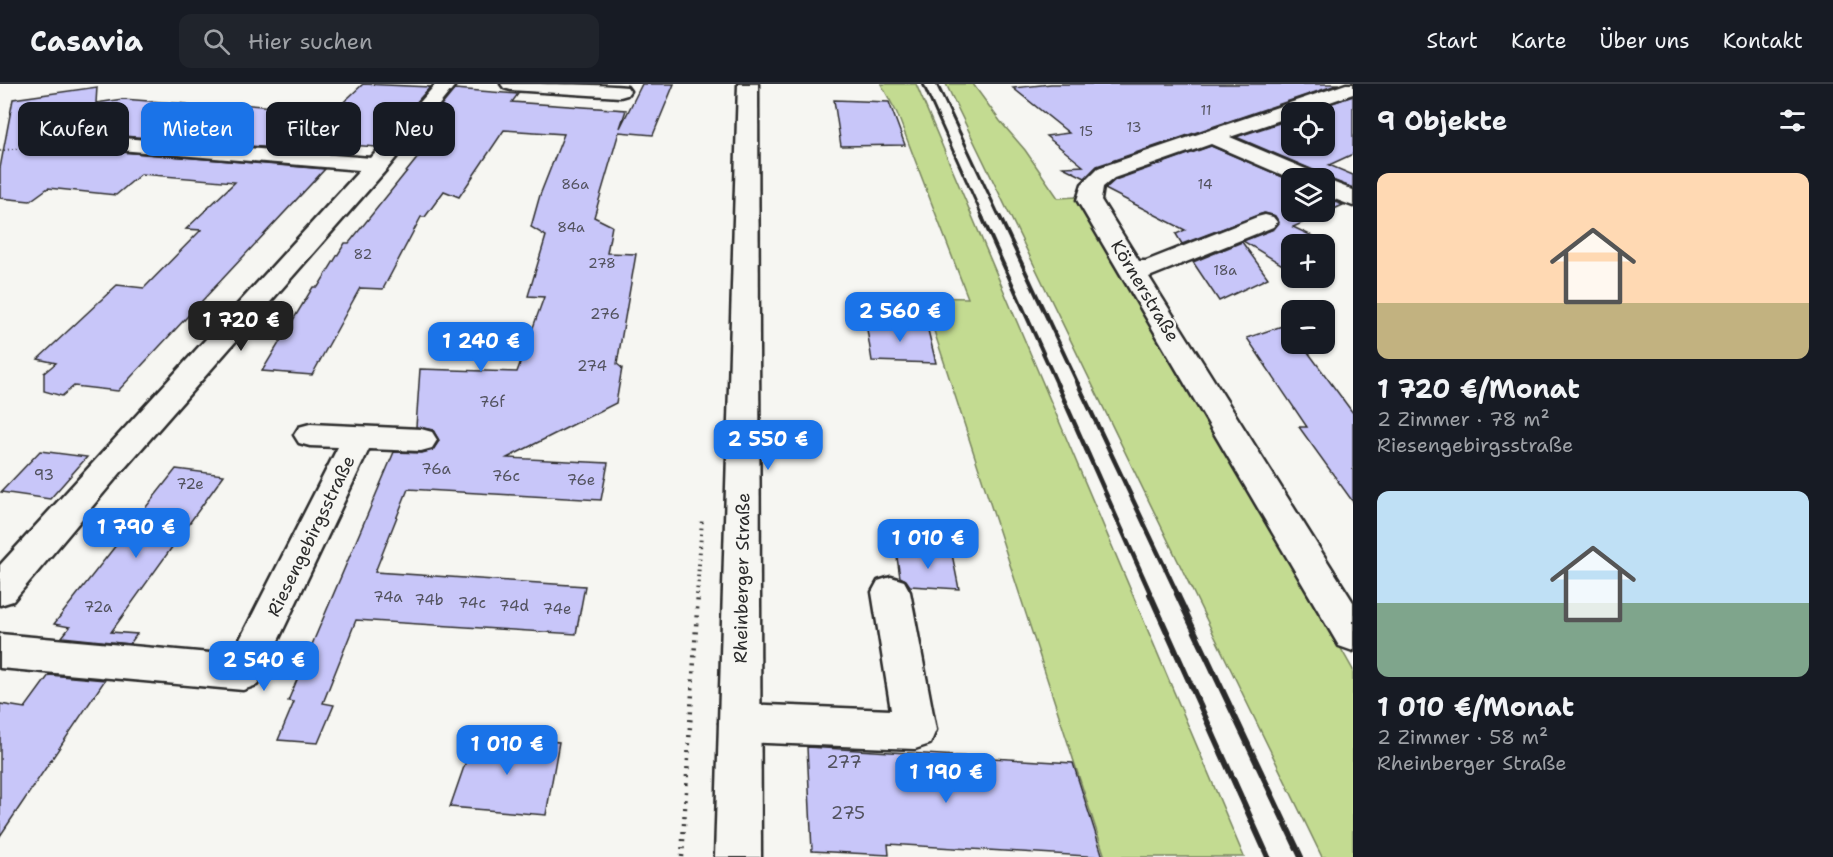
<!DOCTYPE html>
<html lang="de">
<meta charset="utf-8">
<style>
:root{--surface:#171b24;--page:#20242c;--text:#f1f3f6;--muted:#9ea1a6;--line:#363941;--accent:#1a73e8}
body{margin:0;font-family:"Shantell Sans",sans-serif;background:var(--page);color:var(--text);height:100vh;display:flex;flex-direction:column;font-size:22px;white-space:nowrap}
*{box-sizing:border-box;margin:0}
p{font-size:20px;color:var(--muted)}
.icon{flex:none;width:33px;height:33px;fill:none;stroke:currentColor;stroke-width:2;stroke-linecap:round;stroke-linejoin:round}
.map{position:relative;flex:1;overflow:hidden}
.side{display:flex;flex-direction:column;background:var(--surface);width:480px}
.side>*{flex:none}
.hud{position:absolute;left:18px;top:18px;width:570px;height:54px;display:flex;gap:12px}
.controls{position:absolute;left:1281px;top:18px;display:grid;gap:12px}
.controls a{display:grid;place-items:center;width:54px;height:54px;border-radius:12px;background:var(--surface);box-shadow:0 2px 4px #0004;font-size:30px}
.price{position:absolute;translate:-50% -51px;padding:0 14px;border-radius:12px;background:var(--accent);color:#fff;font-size:20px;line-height:39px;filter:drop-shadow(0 2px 3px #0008)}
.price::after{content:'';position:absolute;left:50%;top:36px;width:18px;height:14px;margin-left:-9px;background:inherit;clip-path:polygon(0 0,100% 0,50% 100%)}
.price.selected{background:#222;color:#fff}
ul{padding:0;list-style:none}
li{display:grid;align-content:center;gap:12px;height:318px;padding:0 24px}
li span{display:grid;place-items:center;height:186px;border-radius:12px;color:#555}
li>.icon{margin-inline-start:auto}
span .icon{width:108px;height:108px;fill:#fffc;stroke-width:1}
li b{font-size:26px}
h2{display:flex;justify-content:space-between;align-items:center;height:72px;padding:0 24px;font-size:26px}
.chip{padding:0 21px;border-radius:12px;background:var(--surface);box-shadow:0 2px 4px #0004;font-size:21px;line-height:54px}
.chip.selected{background:var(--accent);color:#fff}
header{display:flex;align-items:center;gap:36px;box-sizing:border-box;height:84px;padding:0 30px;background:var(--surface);border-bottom:2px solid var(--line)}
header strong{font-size:28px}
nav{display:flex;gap:33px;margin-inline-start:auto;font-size:21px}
.search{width:420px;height:54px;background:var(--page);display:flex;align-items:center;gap:15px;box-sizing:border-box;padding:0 21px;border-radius:12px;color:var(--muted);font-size:22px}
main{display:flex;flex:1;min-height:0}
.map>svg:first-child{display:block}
.green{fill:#c3db91;stroke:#77835e;stroke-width:1.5}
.building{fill:#c8c6f9;stroke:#2b2b2b;stroke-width:1.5}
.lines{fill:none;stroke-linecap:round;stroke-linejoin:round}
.minor-casing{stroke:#2b2b2b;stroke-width:5}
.major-casing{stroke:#2b2b2b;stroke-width:5}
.path-far2{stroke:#2b2b2b;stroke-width:2;stroke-dasharray:1 3;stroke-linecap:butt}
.path-far1{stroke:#2b2b2b;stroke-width:4;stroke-dasharray:1.5 4.5;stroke-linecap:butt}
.path{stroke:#2b2b2b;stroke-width:4.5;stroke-dasharray:2 6;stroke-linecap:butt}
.minor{fill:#f6f6f2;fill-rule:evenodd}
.major{fill:#f6f6f2;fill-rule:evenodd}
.rail-far3{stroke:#2b2b2b;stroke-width:3}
.rail-far2{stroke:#2b2b2b;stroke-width:4}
.rail-far1{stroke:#2b2b2b;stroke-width:4.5}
.rail{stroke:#2b2b2b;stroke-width:6}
.labels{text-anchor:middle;stroke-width:5;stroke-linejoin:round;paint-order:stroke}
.far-number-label{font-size:14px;fill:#52525e}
.number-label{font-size:15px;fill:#52525e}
.street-label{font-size:18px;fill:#2b2b2b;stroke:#f6f6f2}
.near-number-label{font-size:18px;fill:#52525e}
</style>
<header>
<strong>Casavia</strong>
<div class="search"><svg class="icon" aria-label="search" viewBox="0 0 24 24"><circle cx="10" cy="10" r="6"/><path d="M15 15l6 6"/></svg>Hier suchen</div>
<nav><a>Start</a><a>Karte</a><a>Über uns</a><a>Kontakt</a></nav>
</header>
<main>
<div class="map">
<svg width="1353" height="773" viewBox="0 0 1353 773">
<rect width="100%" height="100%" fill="#f6f6f2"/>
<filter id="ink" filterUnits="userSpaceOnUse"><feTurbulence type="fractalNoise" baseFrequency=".0167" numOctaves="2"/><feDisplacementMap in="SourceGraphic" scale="12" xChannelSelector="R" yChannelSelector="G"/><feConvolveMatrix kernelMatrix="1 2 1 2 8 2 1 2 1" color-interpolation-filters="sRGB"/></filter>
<g filter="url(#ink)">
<!-- green -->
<g class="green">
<polygon points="881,0 916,0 1244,773 1105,773 923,213 968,214 897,29"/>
<polygon points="946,0 973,0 1000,37 1025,66 1058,114 1077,113 1247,398 1353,586 1353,773 1322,773"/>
</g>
<!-- building -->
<g class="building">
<polygon points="363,0 430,3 377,63 350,61 339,69 72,48 63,50 59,58 72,64 325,85 118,307 74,302 62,312 44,307 44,289 56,279 38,275 117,201 144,204 201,146 186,145 235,98 141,90 116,111 48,104 30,117 0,114 0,84 13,15 97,3 96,19 123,15 187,20 193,24 236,26 239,20 333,28"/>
<polygon points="642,0 674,0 653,51 619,48 594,133 612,142 607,169 636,170 617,280 622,284 616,319 507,374 608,379 601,416 408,405 375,488 585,502 576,550 356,536 323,619 334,621 318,659 278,656 294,618 288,617 394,368 422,369 433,366 439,357 433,346 416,343 420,285 517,288 544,213 528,212 546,152 531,143 540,111 564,50 504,46 459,113 444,107 425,133 421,133 383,205 360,204 312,291 262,287 313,203 318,203 345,159 349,159 423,67 406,65 455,5 518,10 512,18 626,26 620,44"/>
<polygon points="1051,0 1339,0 1097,82 1085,94 1063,83 1083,82 1046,52 1069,49 1013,4"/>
<polygon points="1353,12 1353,70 1329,81 1353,91 1353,104 1325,93 1320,94 1316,87 1236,53 1292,35 1292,62 1324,62 1324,28 1306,28"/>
<polygon points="834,16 889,18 905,61 841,62"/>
<polygon points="1211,62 1292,97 1292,128 1324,128 1324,114 1343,121 1293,143 1327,159 1292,160 1292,184 1289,185 1243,157 1274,145 1279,139 1275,132 1264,129 1182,160 1176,150 1185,146 1105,105 1115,96"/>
<polygon points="1242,158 1268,194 1219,217 1193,178"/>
<polygon points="866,239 927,242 936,279 872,277"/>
<polygon points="1288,240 1292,245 1292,260 1302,260 1353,329 1353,418 1299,343 1307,343 1247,254"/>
<polygon points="40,367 87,373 50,415 1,408"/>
<polygon points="176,385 224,391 111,548 137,550 130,560 62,553 70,543 54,540"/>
<polygon points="896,467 952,470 959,505 910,502 906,496 900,493"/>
<polygon points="49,591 105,596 0,752 0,620 25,624"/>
<polygon points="475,651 559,658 546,731 450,723"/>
<polygon points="807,663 1073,679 1103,773 888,760 889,771 812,767"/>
</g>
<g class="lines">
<defs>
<g id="minor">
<polygon points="436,0 456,0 386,86 122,387 13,517 0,521 0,481 360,86 72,62 65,60 61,56 65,52 72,50 371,74"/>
<path d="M501 0C537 0 594 0 627 3L630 7 627 11 620 13 511 6 504 4Z"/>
<polygon points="1346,0 1353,0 1353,10 1301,28 1292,28 1292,32 1230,53 1315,89 1318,94 1292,95 1211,60 1114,94 1103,103 1101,116 1139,177 1146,177 1257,133 1265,131 1273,133 1277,138 1273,143 1149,193 1353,518 1353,567 1339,562 1077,116 1082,100 1098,84"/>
<polygon points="1324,95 1353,106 1353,122 1324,111"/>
<polygon points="310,340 421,345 432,348 437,356 432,364 421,367 369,365 257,601 243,606 0,584 0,550 232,571 338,363 310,362 299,359 294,351 299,343"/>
<polygon points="891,493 904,497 910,508 936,646 930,660 915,665 740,658 725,652 719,639 725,626 740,620 891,626 872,508 878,497"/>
</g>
<polygon id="major" points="738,0 758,0 761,773 715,773"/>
</defs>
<!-- minor casing -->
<use href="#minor" class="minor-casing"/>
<!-- major casing -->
<use href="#major" class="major-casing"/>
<!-- path-far2 -->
<polyline class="path-far2" points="0,67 44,60"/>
<!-- path-far1 -->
<polyline class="path-far1" points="697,511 702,435"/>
<!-- path -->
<polyline class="path" points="682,773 698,510"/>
<!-- minor -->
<use href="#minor" class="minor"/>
<!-- major -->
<use href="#major" class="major"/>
<!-- rail-far3 -->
<g class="rail-far3">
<polyline points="923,0 983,134"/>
<polyline points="937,0 1000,134"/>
</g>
<!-- rail-far2 -->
<g class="rail-far2">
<polyline points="982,133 1058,302"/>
<polyline points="1000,133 1079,302"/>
</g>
<!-- rail-far1 -->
<g class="rail-far1">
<polyline points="1057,300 1151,511"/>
<polyline points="1078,300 1178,511"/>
</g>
<!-- rail -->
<g class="rail">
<polyline points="1150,510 1268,773"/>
<polyline points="1177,510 1301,773"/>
</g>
</g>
</g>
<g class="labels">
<!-- far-number labels -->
<g class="far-number-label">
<text x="1206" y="31">11</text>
<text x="1134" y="48">13</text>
<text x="1086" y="52">15</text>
<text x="575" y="105">86a</text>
<text x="1205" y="105">14</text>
<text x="571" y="148">84a</text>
<text x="363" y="175">82</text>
<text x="602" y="184">278</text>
<text x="1225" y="191">18a</text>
</g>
<!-- number labels -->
<g class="number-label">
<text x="605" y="235">276</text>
<text x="592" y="287">274</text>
<text x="492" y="323">76f</text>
<text x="436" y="390">76a</text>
<text x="44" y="396">93</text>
<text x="506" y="397">76c</text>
<text x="581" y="401">76e</text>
<text x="190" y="405">72e</text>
<text x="388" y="518">74a</text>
<text x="429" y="521">74b</text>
<text x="472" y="524">74c</text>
<text x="514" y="527">74d</text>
<text x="98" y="528">72a</text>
<text x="557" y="530">74e</text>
</g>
<!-- street labels -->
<g class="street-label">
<text transform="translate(1145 207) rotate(59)" y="6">Körnerstraße</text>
<text transform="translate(311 452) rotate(-64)" y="6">Riesengebirgsstraße</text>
<text transform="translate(742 494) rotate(-89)" y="6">Rheinberger Straße</text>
</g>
<!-- near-number labels -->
<g class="near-number-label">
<text x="844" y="684">277</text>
<text x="848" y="735">275</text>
</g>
</g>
</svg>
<div class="controls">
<a><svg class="icon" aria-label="locate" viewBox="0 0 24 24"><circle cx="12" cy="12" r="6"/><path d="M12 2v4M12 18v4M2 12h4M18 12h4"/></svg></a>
<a><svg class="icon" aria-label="layers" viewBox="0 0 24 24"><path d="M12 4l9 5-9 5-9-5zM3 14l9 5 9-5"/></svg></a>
<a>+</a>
<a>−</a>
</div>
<b class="price" style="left:900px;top:259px">2 560 €</b>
<b class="price selected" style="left:241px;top:268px">1 720 €</b>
<b class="price" style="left:481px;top:289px">1 240 €</b>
<b class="price" style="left:768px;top:387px">2 550 €</b>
<b class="price" style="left:136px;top:475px">1 790 €</b>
<b class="price" style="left:928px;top:486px">1 010 €</b>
<b class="price" style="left:264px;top:608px">2 540 €</b>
<b class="price" style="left:507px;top:692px">1 010 €</b>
<b class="price" style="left:946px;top:720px">1 190 €</b>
<div class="hud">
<a class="chip">Kaufen</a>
<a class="chip selected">Mieten</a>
<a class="chip">Filter</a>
<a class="chip">Neu</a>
</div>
</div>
<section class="side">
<h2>9 Objekte<svg class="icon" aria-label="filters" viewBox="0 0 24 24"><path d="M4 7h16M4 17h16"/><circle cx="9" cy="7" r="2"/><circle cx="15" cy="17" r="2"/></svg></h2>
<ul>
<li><span style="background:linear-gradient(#ffd9b3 70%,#c2b280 0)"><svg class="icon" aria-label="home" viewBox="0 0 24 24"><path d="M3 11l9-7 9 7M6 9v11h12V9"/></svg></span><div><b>1 720 €/Monat</b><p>2 Zimmer · 78 m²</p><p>Riesengebirgsstraße</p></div></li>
<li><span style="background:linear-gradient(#bfe0f5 60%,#7fa58c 0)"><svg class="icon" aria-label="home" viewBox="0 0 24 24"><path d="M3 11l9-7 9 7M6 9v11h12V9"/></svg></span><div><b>1 010 €/Monat</b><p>2 Zimmer · 58 m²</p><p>Rheinberger Straße</p></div></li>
</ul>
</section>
</main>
